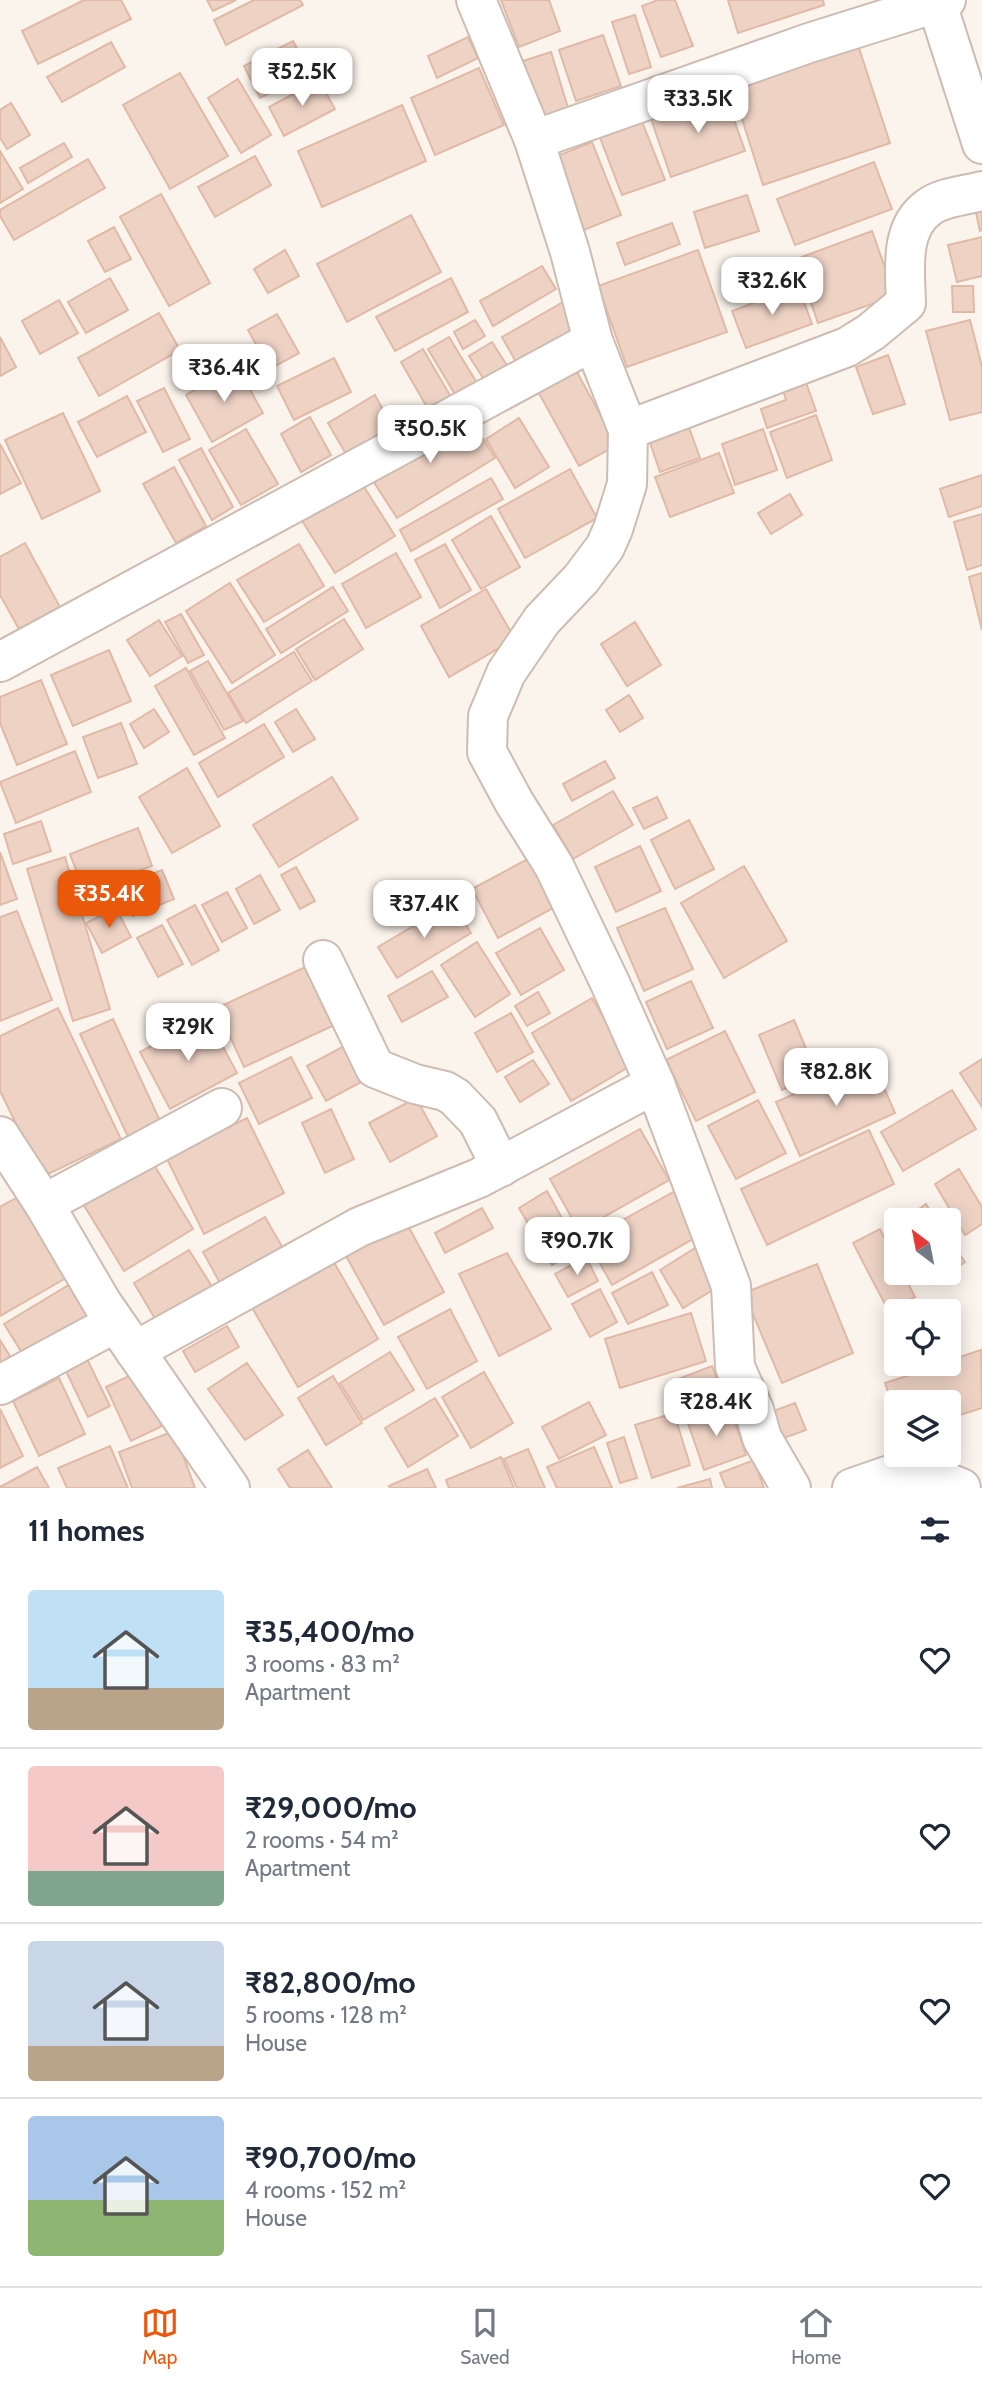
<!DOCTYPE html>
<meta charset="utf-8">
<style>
:root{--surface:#fff;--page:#f6f6f7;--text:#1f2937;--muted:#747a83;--line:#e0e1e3;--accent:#ea580c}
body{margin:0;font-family:Cabin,sans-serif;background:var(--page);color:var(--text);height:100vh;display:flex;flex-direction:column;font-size:26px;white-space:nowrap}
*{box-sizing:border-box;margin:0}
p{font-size:23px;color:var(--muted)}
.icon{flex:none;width:38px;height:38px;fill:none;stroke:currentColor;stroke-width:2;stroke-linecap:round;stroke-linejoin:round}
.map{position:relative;height:1488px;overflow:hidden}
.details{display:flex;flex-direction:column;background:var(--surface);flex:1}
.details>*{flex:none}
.needle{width:46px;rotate:328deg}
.fabs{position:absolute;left:884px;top:1208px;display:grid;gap:14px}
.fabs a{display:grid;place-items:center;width:77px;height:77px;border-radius:7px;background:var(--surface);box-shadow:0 4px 18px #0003;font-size:35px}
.price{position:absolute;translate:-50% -60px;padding:0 16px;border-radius:14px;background:#fff;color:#222;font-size:23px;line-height:46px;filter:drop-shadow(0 2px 4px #0008)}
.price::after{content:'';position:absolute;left:50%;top:42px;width:21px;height:16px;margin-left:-10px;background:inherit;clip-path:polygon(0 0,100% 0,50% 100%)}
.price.active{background:var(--accent);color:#fff}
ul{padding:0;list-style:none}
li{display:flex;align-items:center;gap:21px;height:175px;padding:0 28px}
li+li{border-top:2px solid var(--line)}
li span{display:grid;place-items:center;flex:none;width:196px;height:140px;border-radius:7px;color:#555}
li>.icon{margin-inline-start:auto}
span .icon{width:84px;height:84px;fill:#fffc;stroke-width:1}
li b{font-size:30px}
h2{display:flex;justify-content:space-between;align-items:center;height:84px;padding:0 28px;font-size:30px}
.tab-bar{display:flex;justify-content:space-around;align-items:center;height:98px;border-top:2px solid var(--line);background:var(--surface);font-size:19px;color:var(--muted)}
.tab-bar a{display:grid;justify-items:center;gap:4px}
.tab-bar .active{color:var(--accent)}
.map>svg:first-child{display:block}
.building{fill:#eed3c5;stroke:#e0b9a7;stroke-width:2}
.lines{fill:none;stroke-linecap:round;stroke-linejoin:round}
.minor-casing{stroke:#cdbcb2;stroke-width:42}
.minor{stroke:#fff;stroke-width:38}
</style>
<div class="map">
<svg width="982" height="1488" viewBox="0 0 982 1488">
<rect width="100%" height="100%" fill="#fbf4ec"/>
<!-- building -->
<g class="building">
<polygon points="84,0 121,0 131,19 38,64 22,31"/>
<polygon points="207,0 236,0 213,11"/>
<polygon points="254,0 300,0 303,5 226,45 214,20"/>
<polygon points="501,0 549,0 560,31 519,47"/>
<polygon points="658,0 675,0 693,46 661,57 642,6"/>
<polygon points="728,0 823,0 824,5 738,33"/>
<polygon points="635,15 651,67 629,74 612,22"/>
<polygon points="603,35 621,86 576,101 559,50"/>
<polygon points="468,37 478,58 437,78 428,56"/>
<polygon points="856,39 890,143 763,185 730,81"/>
<polygon points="293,41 310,73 260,98 244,66"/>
<polygon points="111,42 125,67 62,102 47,77"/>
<polygon points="551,52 569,111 541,120 523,61"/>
<polygon points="479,68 504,125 435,155 411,98"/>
<polygon points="180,73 228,156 170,189 123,105"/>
<polygon points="238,79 271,135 241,153 208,98"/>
<polygon points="319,80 335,109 284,136 269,107"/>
<polygon points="725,94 745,151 671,177 651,119"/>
<polygon points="11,103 30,135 7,149 0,138 0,110"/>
<polygon points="402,105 426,161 322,207 298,151"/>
<polygon points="641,119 665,180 622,195 599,135"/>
<polygon points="592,142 621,215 584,230 555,157"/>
<polygon points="64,143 72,157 28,183 20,168"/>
<polygon points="0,151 23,189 0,203"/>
<polygon points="255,156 271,185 215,217 198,187"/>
<polygon points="88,159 105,188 14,240 0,216 0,210"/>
<polygon points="874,162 892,209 795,245 777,199"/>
<polygon points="161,194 210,283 169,306 120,217"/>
<polygon points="747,195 759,231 705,248 694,212"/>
<polygon points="982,202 982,230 980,231 974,203"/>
<polygon points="411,215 441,272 347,322 317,264"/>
<polygon points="672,223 680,244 625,265 617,243"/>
<polygon points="114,227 131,259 105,272 88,241"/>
<polygon points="872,231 895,296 818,323 796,259"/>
<polygon points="982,237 982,276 957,282 948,245"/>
<polygon points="285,250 299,276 268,293 254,269"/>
<polygon points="698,250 727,332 627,367 598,286"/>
<polygon points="748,264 756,286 732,294 724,274"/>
<polygon points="542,266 556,289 493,326 480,301"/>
<polygon points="110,278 128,310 86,333 68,302"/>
<polygon points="451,278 468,312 395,351 376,317"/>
<polygon points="798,286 812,324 746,348 732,311"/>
<polygon points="952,286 973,286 974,312 953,312"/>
<polygon points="59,300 78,333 40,354 22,321"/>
<polygon points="563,302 581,334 520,369 502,337"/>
<polygon points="159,313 180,350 99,396 78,358"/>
<polygon points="277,314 299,353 270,369 248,330"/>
<polygon points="475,320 485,336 463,349 454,332"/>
<polygon points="970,320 982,367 982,412 950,420 926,331"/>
<polygon points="0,337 16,367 0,376"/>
<polygon points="449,337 477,383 456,396 428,349"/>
<polygon points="492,342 508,367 485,381 469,356"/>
<polygon points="423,349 451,397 428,409 401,362"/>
<polygon points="888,355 905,404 873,414 856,367"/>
<polygon points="334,358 351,392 294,420 277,386"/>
<polygon points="573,365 617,445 579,466 535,386"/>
<polygon points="237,366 263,413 212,442 186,395"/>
<polygon points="803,374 816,411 767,428 761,409 786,400 780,381"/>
<polygon points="164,388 190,439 163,452 137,401"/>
<polygon points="375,395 396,434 350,461 328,423"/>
<polygon points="127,396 146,432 97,457 78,422"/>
<polygon points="63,413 100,491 42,519 5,440"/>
<polygon points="467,414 495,458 397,518 366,470"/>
<polygon points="816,415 832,460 787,478 770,432"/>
<polygon points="310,417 331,455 301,472 281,434"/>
<polygon points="519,418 549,467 515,488 486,439"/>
<polygon points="687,422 700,458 660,472 648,437"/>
<polygon points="246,429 278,484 241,505 209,450"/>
<polygon points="763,429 777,470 735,485 722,444"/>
<polygon points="0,444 21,483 0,494"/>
<polygon points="201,448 233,507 212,520 179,460"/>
<polygon points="719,453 734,493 670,517 655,477"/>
<polygon points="174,467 206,526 176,543 143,484"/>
<polygon points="570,469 597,518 525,558 498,509"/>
<polygon points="982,475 982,506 949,517 940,489"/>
<polygon points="491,478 503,499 411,551 400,530"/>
<polygon points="361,482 395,536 335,573 301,519"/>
<polygon points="790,494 802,515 771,534 758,513"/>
<polygon points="982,514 982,565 967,570 954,522"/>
<polygon points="491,516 520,567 481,589 452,540"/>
<polygon points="25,543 61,609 20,631 0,595 0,557"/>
<polygon points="299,544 324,586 264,622 237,580"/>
<polygon points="445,544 471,590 440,608 415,560"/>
<polygon points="396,553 421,597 366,628 342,584"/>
<polygon points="982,573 982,630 969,577"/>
<polygon points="230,583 275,655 232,683 186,611"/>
<polygon points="333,587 348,611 281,653 266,629"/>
<polygon points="486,589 515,639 449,677 421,626"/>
<polygon points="181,614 204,655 188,663 165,622"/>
<polygon points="344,619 363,649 315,680 296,649"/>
<polygon points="159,620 182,656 150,676 127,640"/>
<polygon points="635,622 661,665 627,686 601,644"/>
<polygon points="109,650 131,701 73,726 51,675"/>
<polygon points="294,652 312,681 246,723 228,693"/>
<polygon points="208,661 243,721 224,730 190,671"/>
<polygon points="186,668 225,738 194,755 155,686"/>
<polygon points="41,680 67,744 17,765 0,723 0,697"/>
<polygon points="629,695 643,718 620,732 606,710"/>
<polygon points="154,709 169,732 144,748 130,724"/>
<polygon points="296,709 315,739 293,752 275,722"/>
<polygon points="121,723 137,764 98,778 83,737"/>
<polygon points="264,724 284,757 218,797 199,763"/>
<polygon points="75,751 91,792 16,823 0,782"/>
<polygon points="605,761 615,778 572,801 563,784"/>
<polygon points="187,768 220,826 172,853 139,797"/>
<polygon points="332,777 358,819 279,867 253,825"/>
<polygon points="613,791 633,825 573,859 553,825"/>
<polygon points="657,797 667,818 644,829 633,808"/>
<polygon points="689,820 714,869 675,889 651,840"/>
<polygon points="41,821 51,851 13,864 4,834"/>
<polygon points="138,828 152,866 84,891 70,854"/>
<polygon points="640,846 661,891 616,912 595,867"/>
<polygon points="0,852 17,899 0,905"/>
<polygon points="537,854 562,903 498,938 472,889"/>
<polygon points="65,857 110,1009 73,1021 27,869"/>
<polygon points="744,866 787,941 724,978 681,903"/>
<polygon points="296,867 315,901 300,909 281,875"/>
<polygon points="162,870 174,899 133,916 121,886"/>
<polygon points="260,875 280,910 254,924 236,889"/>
<polygon points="227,892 247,928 222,942 202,905"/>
<polygon points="452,903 471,933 397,978 378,947"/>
<polygon points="195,905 219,950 192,965 167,920"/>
<polygon points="116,908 131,937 102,953 86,923"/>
<polygon points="665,908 693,969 644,991 617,928"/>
<polygon points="17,911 52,1000 0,1021 0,917"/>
<polygon points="162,925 183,964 158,977 137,938"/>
<polygon points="540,928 564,970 521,995 496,953"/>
<polygon points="477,942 510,994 475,1017 441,965"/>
<polygon points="314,963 341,1022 244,1067 217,1008"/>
<polygon points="432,971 448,997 402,1022 388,996"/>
<polygon points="691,981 713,1028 667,1049 646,1002"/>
<polygon points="538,992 550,1013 527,1026 515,1006"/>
<polygon points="592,998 632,1065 571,1101 532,1033"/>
<polygon points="58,1008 121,1139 42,1177 0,1091 0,1036"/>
<polygon points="511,1013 533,1052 497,1072 475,1033"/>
<polygon points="207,1017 237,1073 170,1109 140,1052"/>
<polygon points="113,1019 161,1123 129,1139 80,1034"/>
<polygon points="794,1020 817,1075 782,1090 759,1035"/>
<polygon points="725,1031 755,1092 696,1121 666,1060"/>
<polygon points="344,1046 363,1081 326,1101 307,1066"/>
<polygon points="291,1057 312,1098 259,1124 239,1083"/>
<polygon points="982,1059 982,1107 960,1073"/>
<polygon points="533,1060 549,1084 520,1102 505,1077"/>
<polygon points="872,1060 895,1113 800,1156 776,1102"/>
<polygon points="952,1090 976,1129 903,1171 881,1132"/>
<polygon points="416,1098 437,1136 390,1162 369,1123"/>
<polygon points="758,1100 786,1153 736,1179 708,1126"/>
<polygon points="331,1109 354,1159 325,1173 302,1123"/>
<polygon points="247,1118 284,1193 204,1234 166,1157"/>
<polygon points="640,1129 669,1180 579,1231 550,1179"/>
<polygon points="869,1130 894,1184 767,1245 741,1189"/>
<polygon points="151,1160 193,1229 124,1271 82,1202"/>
<polygon points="959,1169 982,1207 982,1224 965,1235 935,1184"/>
<polygon points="547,1191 579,1249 552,1265 519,1208"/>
<polygon points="675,1191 700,1235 612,1285 587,1240"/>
<polygon points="18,1197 66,1278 0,1316 0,1207"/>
<polygon points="926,1204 936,1220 904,1220"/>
<polygon points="482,1208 493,1228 445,1253 435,1233"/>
<polygon points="265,1217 284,1250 221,1285 203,1252"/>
<polygon points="406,1222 444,1292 384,1325 346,1256"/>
<polygon points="880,1229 896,1261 896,1272 902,1272 915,1297 888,1310 853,1243"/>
<polygon points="948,1238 965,1262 933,1284 925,1272 948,1272"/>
<polygon points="700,1245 724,1283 683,1308 660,1270"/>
<polygon points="189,1250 216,1293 160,1327 134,1283"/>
<polygon points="328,1252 378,1339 298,1387 247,1299"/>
<polygon points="507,1253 551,1329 499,1356 459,1274"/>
<polygon points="586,1257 598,1281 568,1297 555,1274"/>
<polygon points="817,1264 853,1353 782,1383 744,1293"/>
<polygon points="652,1272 668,1305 628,1324 612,1293"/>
<polygon points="77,1280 96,1312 24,1356 4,1324"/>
<polygon points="600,1289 617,1322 590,1337 572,1304"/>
<polygon points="450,1309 477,1361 427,1389 398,1337"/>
<polygon points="691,1313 706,1361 620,1388 605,1339"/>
<polygon points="227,1326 239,1347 195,1372 183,1351"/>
<polygon points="0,1340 13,1361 0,1369"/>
<polygon points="981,1350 982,1408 948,1419 948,1402 896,1402 896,1414 885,1383 948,1363 948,1361"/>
<polygon points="390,1352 414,1390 363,1420 340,1383"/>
<polygon points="86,1357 110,1406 88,1417 64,1367"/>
<polygon points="247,1363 283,1415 245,1440 208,1389"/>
<polygon points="712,1366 723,1394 689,1407 678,1379"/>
<polygon points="137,1372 162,1426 131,1441 106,1387"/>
<polygon points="484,1372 513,1423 471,1448 442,1397"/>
<polygon points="333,1376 362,1423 326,1445 298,1398"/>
<polygon points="59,1378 85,1434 39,1456 13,1401"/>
<polygon points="435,1398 458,1436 408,1467 385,1428"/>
<polygon points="589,1402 606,1435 559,1459 542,1427"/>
<polygon points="795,1403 806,1430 773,1442 763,1415"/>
<polygon points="729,1405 746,1455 704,1470 687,1420"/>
<polygon points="0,1409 23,1456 0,1468"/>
<polygon points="674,1413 690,1465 652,1478 635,1425"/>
<polygon points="174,1431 195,1488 132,1488 119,1452"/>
<polygon points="624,1437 637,1478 620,1483 607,1443"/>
<polygon points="110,1446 128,1488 67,1488 58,1468"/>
<polygon points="594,1447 612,1488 557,1488 547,1467"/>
<polygon points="528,1449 545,1488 517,1488 504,1459"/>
<polygon points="308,1450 332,1488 290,1488 278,1469"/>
<polygon points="501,1457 514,1488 449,1488 446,1480"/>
<polygon points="754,1460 764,1488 726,1488 720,1473"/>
<polygon points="37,1467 49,1488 0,1488 0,1487"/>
<polygon points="427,1469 436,1488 390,1488 389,1486"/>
<polygon points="710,1479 712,1488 677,1488"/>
</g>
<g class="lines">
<defs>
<g id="minor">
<polyline points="476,0 534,140 570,252 593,341 628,430 627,484 613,529 605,547 581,579 542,620 506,673 488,716 487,752 514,802 554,866 610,983 655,1084"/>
<polyline points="937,4 982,144"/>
<polyline points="534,140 809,43 946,0"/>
<path d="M628 430 847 347 871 332 906 303C905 270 899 228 929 207 942 197 967 195 982 191"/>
<polyline points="0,662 593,341"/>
<polyline points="323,960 375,1068 415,1084 445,1091 455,1097 478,1121 501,1167"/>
<polyline points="0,1136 44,1204 102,1303 230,1488"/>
<polyline points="44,1204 222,1108"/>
<polyline points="135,1351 359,1227 479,1178 655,1084 731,1286 735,1367 754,1410 762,1438 791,1488"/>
<polyline points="0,1385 115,1323"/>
<polyline points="852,1488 910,1468 961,1488"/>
</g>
</defs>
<!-- minor casing -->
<use href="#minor" class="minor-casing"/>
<!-- minor -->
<use href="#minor" class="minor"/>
</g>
</svg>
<div class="fabs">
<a><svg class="needle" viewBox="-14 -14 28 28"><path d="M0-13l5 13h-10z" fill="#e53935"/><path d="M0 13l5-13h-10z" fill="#747a83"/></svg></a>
<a><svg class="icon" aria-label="locate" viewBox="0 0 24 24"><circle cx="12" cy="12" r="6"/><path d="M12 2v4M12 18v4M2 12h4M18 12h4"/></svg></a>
<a><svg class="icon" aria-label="layers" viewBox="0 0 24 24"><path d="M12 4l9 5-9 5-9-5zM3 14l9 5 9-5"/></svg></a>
</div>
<b class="price" style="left:302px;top:108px">₹52.5K</b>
<b class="price" style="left:698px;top:135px">₹33.5K</b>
<b class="price" style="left:772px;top:317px">₹32.6K</b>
<b class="price" style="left:224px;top:404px">₹36.4K</b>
<b class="price" style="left:430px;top:465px">₹50.5K</b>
<b class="price active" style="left:109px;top:930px">₹35.4K</b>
<b class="price" style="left:424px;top:940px">₹37.4K</b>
<b class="price" style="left:188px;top:1063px">₹29K</b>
<b class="price" style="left:836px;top:1108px">₹82.8K</b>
<b class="price" style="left:577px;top:1277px">₹90.7K</b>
<b class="price" style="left:716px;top:1438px">₹28.4K</b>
</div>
<section class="details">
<h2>11 homes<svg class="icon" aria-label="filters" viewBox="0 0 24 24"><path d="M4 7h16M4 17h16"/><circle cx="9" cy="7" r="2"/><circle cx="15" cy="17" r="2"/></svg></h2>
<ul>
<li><span style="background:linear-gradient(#bfe0f5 70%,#b9a48a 0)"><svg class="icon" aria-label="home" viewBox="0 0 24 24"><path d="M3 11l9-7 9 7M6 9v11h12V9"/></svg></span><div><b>₹35,400/mo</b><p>3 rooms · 83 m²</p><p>Apartment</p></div><svg class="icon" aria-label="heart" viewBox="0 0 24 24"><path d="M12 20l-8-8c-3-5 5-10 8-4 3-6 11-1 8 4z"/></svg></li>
<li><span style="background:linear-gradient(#f6c9c9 75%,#7fa58c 0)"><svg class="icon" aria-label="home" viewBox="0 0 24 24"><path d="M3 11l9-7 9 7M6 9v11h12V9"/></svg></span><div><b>₹29,000/mo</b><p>2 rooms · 54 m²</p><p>Apartment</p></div><svg class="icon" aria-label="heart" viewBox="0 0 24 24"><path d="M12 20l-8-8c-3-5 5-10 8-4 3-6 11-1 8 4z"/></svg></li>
<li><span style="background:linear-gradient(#c9d6e8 75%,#b9a48a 0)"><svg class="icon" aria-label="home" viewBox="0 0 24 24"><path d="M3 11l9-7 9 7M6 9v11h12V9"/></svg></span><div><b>₹82,800/mo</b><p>5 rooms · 128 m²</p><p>House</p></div><svg class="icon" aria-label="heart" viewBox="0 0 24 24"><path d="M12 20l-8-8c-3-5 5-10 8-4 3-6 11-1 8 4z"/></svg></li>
<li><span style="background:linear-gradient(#a9c7e8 60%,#8fb573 0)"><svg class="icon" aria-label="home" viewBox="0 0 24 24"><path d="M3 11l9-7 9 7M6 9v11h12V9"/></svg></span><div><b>₹90,700/mo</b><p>4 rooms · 152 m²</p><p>House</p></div><svg class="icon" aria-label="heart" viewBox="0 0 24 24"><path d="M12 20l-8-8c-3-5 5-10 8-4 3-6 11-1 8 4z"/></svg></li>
</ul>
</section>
<nav class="tab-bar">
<a class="active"><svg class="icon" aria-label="map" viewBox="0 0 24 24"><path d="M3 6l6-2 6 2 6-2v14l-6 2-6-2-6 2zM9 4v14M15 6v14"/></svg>Map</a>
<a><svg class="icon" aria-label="saved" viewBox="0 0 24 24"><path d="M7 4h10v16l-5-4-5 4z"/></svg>Saved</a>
<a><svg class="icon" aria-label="home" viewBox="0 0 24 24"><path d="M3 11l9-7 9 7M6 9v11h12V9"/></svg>Home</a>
</nav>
